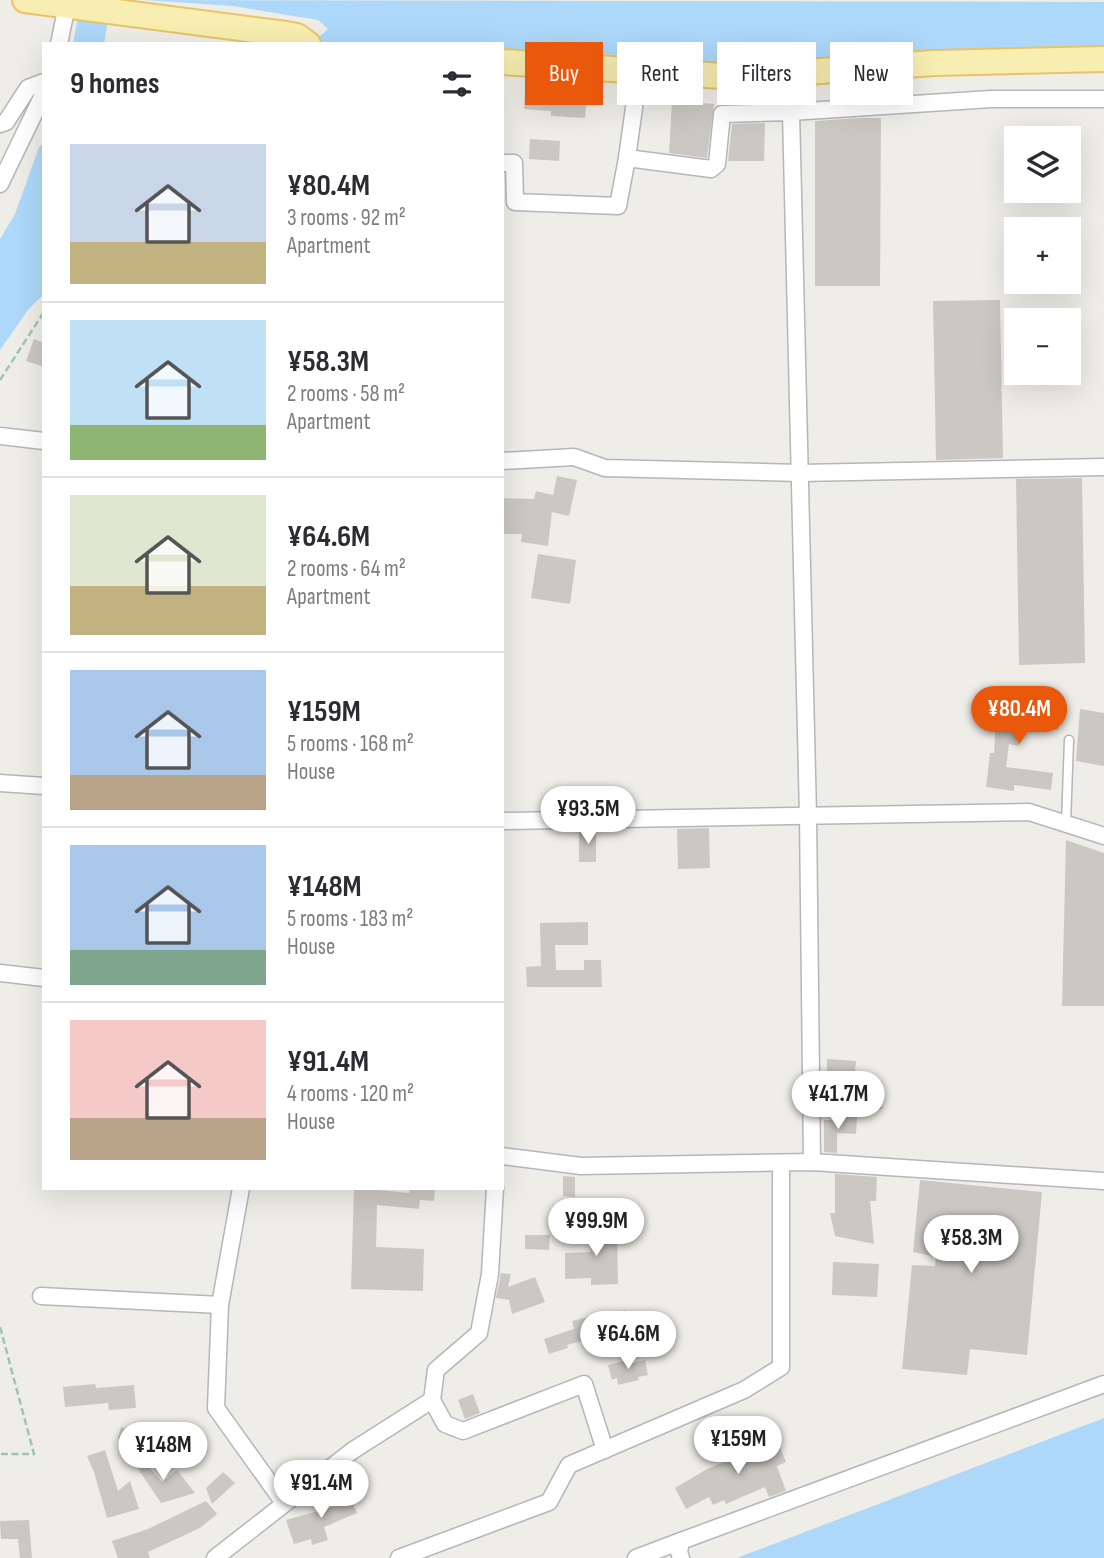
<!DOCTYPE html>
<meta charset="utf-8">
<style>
:root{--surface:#fff;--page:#f7f7f7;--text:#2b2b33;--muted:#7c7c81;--line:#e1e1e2;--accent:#ea580c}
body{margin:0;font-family:"Sofia Sans Condensed",sans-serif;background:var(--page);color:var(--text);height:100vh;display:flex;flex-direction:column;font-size:26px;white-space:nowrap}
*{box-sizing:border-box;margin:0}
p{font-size:23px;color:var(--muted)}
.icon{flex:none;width:38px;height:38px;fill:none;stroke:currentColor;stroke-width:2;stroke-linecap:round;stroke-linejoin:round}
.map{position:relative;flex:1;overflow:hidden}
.side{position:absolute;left:42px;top:42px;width:462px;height:1148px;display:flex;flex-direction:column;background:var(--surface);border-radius:0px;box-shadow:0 7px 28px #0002}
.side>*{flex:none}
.guide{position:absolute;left:525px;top:42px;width:472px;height:63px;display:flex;gap:14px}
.tools{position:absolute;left:1004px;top:126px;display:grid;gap:14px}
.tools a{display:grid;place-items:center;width:77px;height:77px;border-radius:0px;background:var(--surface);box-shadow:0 7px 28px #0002;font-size:35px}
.price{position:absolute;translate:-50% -60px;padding:0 16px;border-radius:24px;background:#fff;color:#222;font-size:23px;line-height:46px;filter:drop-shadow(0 2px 4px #0008)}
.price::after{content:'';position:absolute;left:50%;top:42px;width:21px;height:16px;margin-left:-10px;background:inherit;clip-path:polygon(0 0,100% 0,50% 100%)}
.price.active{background:var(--accent);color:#fff}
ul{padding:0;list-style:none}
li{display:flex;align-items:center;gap:21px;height:175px;padding:0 28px}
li+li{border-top:2px solid var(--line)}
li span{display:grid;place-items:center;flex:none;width:196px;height:140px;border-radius:0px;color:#555}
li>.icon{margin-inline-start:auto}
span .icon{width:84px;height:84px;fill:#fffc;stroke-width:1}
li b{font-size:30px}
h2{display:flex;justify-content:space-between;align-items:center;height:84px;padding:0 28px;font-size:30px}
.chip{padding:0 24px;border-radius:0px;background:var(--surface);box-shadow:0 7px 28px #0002;font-size:24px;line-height:63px}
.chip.active{background:var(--accent);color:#fff}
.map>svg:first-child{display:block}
.water{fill:#add8f9}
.building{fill:#cbc8c4}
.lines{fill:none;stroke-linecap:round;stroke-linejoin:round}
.lane-casing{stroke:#b4b6ba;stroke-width:11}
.street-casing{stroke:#b4b6ba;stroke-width:19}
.primary-casing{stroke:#e8c467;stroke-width:28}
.path{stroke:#9ec6aa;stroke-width:2.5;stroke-dasharray:7 3.5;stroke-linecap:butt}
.lane{stroke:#fff;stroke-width:8}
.street{stroke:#fff;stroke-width:16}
.primary{stroke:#f9eeb1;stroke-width:24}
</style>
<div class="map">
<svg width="1104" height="1558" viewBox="0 0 1104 1558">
<rect width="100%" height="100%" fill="#efede7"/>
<!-- water -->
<g class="water">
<polygon points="81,0 111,0 104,44 73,44"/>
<polygon points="145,0 1104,2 1104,47 1065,47 709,65 567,50 502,49 502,44 311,44 328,29 318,20 233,6"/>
<polygon points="44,143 44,294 28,310 0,350 0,239 15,214 39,147"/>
<polygon points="1104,1418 1104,1558 737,1558 742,1556"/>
</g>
<!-- building -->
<g class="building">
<polygon points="552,91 587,93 585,118 551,116 551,111 524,109 525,92 552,93"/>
<polygon points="672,101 714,104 707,158 669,153"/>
<polygon points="860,118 881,118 880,286 815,286 815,121"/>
<polygon points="765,123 764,161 728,161 732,124"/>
<polygon points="530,139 560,141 559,161 529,159"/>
<polygon points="1000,300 1003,458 936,460 933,301"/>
<polygon points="34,339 44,343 44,367 26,361"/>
<polygon points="557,476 577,480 569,516 552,512 548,546 521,542 522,534 502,534 502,498 534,499 536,491 553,495"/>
<polygon points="1082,478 1085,663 1019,665 1016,479"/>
<polygon points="538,554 576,560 570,604 531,598"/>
<polygon points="1049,701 1062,702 1058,730 1023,728 1019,746 1009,744 1006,767 1053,773 1051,790 1014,785 1014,791 986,787 990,753 994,753 997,704 1048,712"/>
<polygon points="1080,709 1104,713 1104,766 1076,761"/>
<polygon points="709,828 710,868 678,869 677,829"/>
<rect x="579" y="830" width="17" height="32"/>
<polygon points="1066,840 1104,853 1104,1006 1062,1006"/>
<polygon points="588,922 588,945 555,945 556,970 584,970 584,960 601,960 602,987 527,987 526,967 541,966 540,923"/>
<polygon points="827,1059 856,1061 854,1081 827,1080"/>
<polygon points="864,1078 882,1081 882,1109 864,1110"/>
<polygon points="832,1117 857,1117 856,1134 837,1133 837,1153 824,1152 824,1120 832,1120"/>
<polygon points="835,1174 877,1177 876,1201 870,1201 874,1244 835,1236 830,1213 835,1213"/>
<polygon points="563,1176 575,1177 575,1197 563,1196"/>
<polygon points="920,1180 1042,1192 1027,1355 970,1349 967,1375 902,1369 912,1265 935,1266 936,1257 913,1252"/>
<polygon points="354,1188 378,1188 378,1190 409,1193 410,1188 435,1188 434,1201 420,1200 419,1209 377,1205 376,1247 424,1249 423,1291 351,1289"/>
<polygon points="590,1224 617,1224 618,1284 591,1285 591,1278 565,1279 565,1253 591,1252"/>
<polygon points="525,1235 550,1235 549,1250 525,1249"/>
<polygon points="833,1262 879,1264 877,1297 832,1295"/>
<polygon points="501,1273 511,1274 508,1287 535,1277 545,1302 512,1314 509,1300 496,1298"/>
<polygon points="625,1310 631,1328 567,1345 568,1348 549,1354 544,1339 574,1329 572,1321 600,1314 601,1318"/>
<polygon points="632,1359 633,1363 645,1360 648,1375 638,1377 639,1380 618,1385 617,1378 612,1380 608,1365"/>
<polygon points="95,1384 96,1388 134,1385 136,1408 109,1410 108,1403 65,1407 63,1387"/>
<polygon points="473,1394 480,1413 465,1419 458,1400"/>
<polygon points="121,1427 140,1432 136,1449 123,1446 118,1438"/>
<polygon points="775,1434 786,1462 777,1466 786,1491 769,1497 765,1487 726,1504 724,1500 713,1505 709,1497 686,1509 675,1488 707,1469 751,1451 748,1445"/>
<polygon points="105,1450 118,1491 130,1481 139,1509 107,1518 94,1472 87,1456"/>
<polygon points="135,1451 162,1482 177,1470 195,1493 161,1503 129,1455"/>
<polygon points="223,1472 235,1483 212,1504 206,1488"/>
<polygon points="347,1489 357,1513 324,1527 328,1540 312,1545 311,1539 294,1544 286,1520 336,1506 331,1495"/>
<polygon points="206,1501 217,1514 200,1528 148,1552 150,1558 118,1558 112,1541 148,1529"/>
<polygon points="29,1520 32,1558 20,1558 18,1539 1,1539 0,1521"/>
</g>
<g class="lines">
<defs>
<polyline id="lane" points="1066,824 1069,740"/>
<g id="street">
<polyline points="59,44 68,0"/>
<polyline points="791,112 808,815 812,1162"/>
<polyline points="0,124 6,122 28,88 44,82"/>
<polyline points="627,158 639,72"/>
<polyline points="502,163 514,163 515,202 618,206 627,158 711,169 717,164 722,114 791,112 991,99 1104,99"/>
<polyline points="0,184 44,93"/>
<polyline points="0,436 44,441"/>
<polyline points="502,461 574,457 605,468 800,473 1104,467"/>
<polyline points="0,783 44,786"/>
<polyline points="502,821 1029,812 1104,836"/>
<polyline points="0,973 44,978"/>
<polyline points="502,1156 581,1166 812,1162 1104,1181"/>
<polyline points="241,1188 220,1305 216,1408 284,1503"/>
<polyline points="41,1296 220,1305"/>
<polyline points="432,1400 445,1424 463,1431 584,1384 605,1450"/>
<polyline points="215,1558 352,1451 432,1400 436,1370 479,1333 490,1274 495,1188"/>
<polyline points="399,1558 549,1502 569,1465 744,1390 781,1367 781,1164"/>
<polyline points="636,1558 681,1541"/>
<polyline points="681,1558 679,1552 681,1541 1104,1384"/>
</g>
<g id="primary">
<polyline points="25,0 286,34 297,36 308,44"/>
<polyline points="502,62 738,77 934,63 1104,59"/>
</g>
</defs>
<!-- lane casing -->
<use href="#lane" class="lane-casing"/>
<!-- street casing -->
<use href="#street" class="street-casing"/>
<!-- primary casing -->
<use href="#primary" class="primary-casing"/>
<!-- path -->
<g class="path">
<polyline points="0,380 44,312"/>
<polyline points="0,1327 34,1454 0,1454"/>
</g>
<!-- lane -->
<use href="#lane" class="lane"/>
<!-- street -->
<use href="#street" class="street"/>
<!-- primary -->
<use href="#primary" class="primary"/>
</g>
</svg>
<div class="tools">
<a><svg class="icon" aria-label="layers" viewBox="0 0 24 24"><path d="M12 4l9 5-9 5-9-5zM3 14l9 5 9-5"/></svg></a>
<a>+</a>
<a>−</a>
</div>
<b class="price active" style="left:1019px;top:746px">¥80.4M</b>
<b class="price" style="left:588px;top:846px">¥93.5M</b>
<b class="price" style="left:838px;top:1131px">¥41.7M</b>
<b class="price" style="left:596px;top:1258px">¥99.9M</b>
<b class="price" style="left:971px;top:1275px">¥58.3M</b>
<b class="price" style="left:628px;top:1371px">¥64.6M</b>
<b class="price" style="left:738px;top:1476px">¥159M</b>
<b class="price" style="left:163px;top:1482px">¥148M</b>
<b class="price" style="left:321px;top:1520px">¥91.4M</b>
<div class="guide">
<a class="chip active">Buy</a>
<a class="chip">Rent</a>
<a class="chip">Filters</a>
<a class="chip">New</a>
</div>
<section class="side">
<h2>9 homes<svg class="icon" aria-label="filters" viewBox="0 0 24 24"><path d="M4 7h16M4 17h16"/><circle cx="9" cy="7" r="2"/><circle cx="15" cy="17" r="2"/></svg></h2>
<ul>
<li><span style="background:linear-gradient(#c9d6e8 70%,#c2b280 0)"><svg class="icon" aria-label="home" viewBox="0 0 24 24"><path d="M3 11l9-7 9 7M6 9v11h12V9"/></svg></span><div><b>¥80.4M</b><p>3 rooms · 92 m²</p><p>Apartment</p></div></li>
<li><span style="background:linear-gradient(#bfe0f5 75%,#8fb573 0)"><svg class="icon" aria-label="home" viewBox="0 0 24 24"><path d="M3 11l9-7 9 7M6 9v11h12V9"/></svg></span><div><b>¥58.3M</b><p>2 rooms · 58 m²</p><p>Apartment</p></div></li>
<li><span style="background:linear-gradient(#dfe7d0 65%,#c2b280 0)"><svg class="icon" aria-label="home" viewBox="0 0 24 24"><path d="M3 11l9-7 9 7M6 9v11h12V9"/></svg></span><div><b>¥64.6M</b><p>2 rooms · 64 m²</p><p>Apartment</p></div></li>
<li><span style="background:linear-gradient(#a9c7e8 75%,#b9a48a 0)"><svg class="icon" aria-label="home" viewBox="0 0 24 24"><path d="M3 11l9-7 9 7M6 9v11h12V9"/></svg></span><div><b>¥159M</b><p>5 rooms · 168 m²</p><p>House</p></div></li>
<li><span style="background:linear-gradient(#a9c7e8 75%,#7fa58c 0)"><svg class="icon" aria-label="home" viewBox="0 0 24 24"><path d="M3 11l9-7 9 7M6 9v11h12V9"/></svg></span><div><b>¥148M</b><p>5 rooms · 183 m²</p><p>House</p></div></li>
<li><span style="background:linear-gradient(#f6c9c9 70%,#b9a48a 0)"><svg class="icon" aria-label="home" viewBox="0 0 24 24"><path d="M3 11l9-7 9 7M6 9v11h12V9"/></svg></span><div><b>¥91.4M</b><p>4 rooms · 120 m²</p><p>House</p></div></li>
</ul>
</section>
</div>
